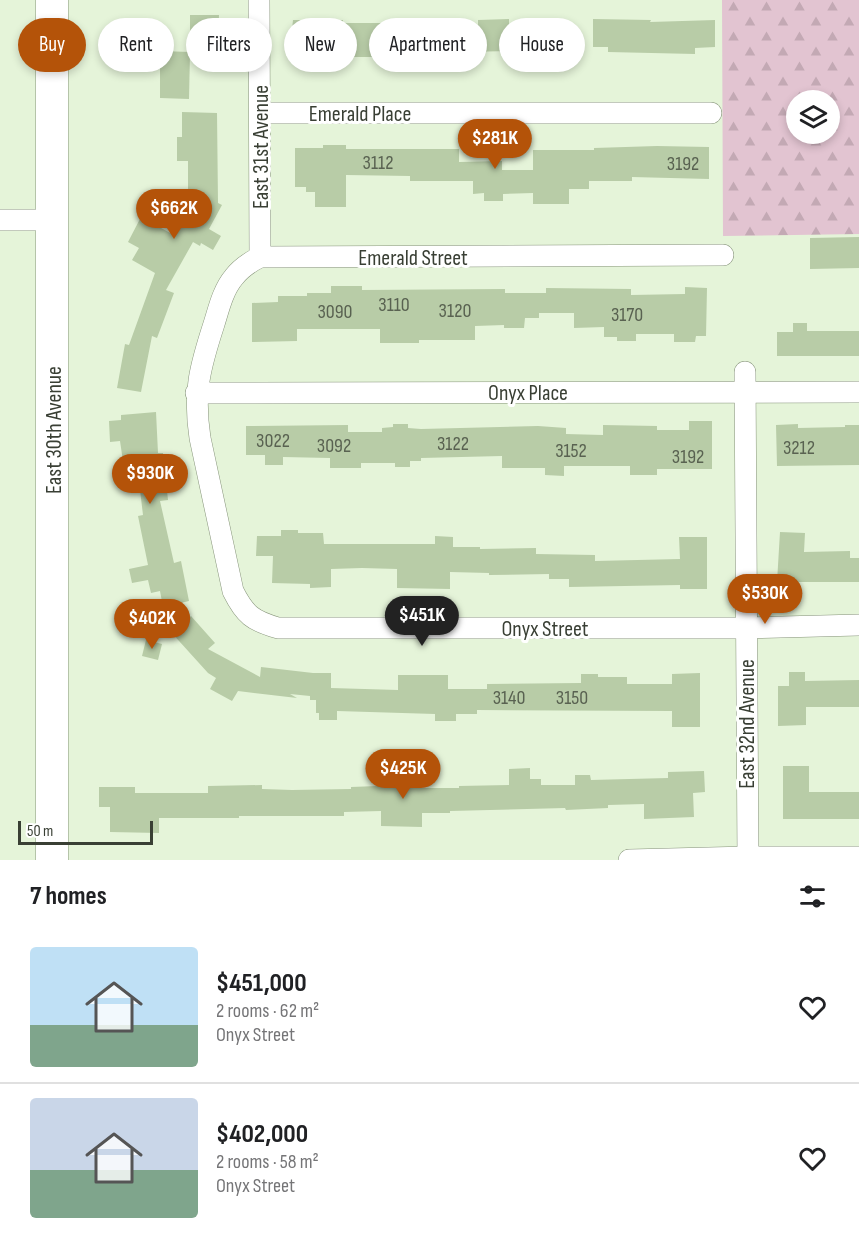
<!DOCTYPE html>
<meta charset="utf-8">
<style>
:root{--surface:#fff;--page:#f2f2f2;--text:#202124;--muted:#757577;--line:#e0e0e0;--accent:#b45309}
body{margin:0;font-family:"Sofia Sans Condensed",sans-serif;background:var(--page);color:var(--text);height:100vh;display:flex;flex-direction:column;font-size:22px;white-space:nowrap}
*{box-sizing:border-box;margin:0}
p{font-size:20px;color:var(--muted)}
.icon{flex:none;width:33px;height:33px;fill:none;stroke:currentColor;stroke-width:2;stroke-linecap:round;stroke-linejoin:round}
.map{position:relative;height:860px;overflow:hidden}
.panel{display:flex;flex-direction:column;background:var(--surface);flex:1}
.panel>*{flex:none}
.top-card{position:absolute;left:18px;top:18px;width:824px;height:54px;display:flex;gap:12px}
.controls{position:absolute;left:786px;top:90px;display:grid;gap:12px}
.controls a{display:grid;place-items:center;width:54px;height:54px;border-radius:50%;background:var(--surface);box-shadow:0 3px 9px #0003;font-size:30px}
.scale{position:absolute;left:18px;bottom:15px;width:135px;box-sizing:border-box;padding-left:6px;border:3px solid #393f34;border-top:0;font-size:16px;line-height:21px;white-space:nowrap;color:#393f34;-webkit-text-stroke:4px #fff;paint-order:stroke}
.price{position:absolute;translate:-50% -51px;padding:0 14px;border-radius:21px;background:var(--accent);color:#fff;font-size:20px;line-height:39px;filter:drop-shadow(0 2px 3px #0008)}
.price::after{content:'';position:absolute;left:50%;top:36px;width:18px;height:14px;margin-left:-9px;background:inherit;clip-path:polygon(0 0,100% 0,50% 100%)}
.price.on{background:#222;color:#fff}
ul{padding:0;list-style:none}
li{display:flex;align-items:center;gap:18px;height:150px;padding:0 30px}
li+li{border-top:2px solid var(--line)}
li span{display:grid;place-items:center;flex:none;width:168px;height:120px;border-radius:6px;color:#555}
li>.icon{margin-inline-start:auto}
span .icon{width:72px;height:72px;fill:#fffc;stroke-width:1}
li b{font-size:26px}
h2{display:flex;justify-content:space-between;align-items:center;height:72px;padding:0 30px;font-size:26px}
.pill{padding:0 21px;border-radius:27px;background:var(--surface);box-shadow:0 3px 9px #0003;font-size:21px;line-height:54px}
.pill.on{background:var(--accent);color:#fff}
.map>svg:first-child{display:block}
.forest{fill:url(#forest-firs);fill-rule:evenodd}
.building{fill:#b8cca7}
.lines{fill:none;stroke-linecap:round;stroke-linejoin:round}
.street-casing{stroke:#86937a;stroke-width:22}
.primary-casing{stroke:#86937a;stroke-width:33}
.street{stroke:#fff;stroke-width:21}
.primary{stroke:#fff;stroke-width:32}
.labels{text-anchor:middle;stroke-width:6;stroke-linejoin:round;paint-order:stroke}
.number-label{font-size:20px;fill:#596251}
.street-label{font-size:22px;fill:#393f34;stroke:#fff}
</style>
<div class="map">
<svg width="859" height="860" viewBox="0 0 859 860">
<defs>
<pattern id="forest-firs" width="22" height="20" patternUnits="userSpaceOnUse" patternTransform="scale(1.5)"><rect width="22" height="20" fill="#e2c4d1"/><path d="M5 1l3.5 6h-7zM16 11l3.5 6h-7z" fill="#c3a9b4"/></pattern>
</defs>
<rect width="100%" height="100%" fill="#e5f4d9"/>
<!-- forest -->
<path class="forest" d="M722 0H859V234L723 236ZM796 100H830V134H796Z"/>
<!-- building -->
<g class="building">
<polygon points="190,15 219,15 218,40 190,40"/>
<polygon points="509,19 509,24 560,23 560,47 509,48 510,51 463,52 463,58 413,59 413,57 354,57 354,42 308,37 306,60 289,58 293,20 343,20 343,23 405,23 405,31 478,30 478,20"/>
<polygon points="593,19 651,20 650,22 715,20 715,47 695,48 695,54 608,52 608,47 593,47"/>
<polygon points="160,51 190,52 189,99 160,98"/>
<polygon points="182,112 217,113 218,203 222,205 209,229 221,236 213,250 201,243 200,246 193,242 166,290 174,293 157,338 152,336 141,392 117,388 125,344 129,345 155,273 132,260 139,248 128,242 141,217 172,234 188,205 188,161 177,161 177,137 182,137"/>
<polygon points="323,145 346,145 346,149 459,149 459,162 502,161 502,170 533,170 533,150 594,150 594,148 657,146 709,147 709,179 632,177 632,181 589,181 589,189 569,189 569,204 533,204 533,193 503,194 503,201 484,201 484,193 473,194 473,181 410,181 410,176 346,175 346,207 315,207 315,192 306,192 306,187 295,187 295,148 323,148"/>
<polygon points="859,237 859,268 810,269 810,238"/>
<polygon points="331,286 362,286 362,290 505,289 505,293 546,293 546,288 631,289 631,295 685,294 685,287 707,288 706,336 696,336 695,342 674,342 674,334 636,334 636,341 617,341 617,337 604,337 604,327 574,328 574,313 539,313 539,318 525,318 524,328 504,328 504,325 475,326 475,340 419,340 419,343 380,343 380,329 297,329 297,341 252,342 252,303 278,302 278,296 307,296 307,293 331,293"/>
<polygon points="793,323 807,323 807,331 859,331 859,356 777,356 777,332 793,332"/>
<polygon points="156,412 158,453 163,453 168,500 160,501 174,563 181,561 189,601 163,607 160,591 151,593 148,580 132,583 129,569 148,565 138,516 143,515 138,473 125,475 120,441 110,442 109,421 121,420 121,415"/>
<polygon points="689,421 712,421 712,469 657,469 657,475 630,475 630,466 564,466 564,476 545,475 545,468 502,468 502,456 421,458 421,461 410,461 410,467 395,467 395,463 361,463 361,468 330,468 330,458 283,457 283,465 265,465 265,455 246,455 246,426 348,425 348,432 382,432 382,428 393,427 393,424 408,424 408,428 421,429 538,426 566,428 566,434 603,435 603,425 657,426 657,430 689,430"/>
<polygon points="798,424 798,428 845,427 845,425 859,425 859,465 777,466 776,425"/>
<polygon points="281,530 298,530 298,533 323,533 324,544 435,544 435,536 453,537 453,547 480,547 480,549 536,548 536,554 595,555 595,561 680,559 679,537 707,537 707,589 680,589 680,585 569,587 569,579 549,579 549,574 489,575 489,573 450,572 450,589 397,588 397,569 362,568 331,569 331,587 310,588 310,584 272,583 273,556 256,556 257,536 281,536"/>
<polygon points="780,532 805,533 804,552 850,551 850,558 859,558 859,582 777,582"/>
<polygon points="191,616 215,643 208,649 260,677 261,667 313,673 331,673 331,688 398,690 398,675 448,675 448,689 487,689 487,684 581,683 581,674 598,674 598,677 627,677 627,684 672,684 672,674 700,673 700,727 672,727 672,711 477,710 477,714 456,714 456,721 435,721 435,714 337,711 337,720 319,720 319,713 316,713 316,700 310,700 310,696 290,694 297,698 238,691 232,701 210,689 216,678 208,673 170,631 172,630 174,631"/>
<polygon points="146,640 162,644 158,660 142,656"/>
<polygon points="789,672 805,672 805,681 859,680 859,707 806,707 806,725 778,726 778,686 789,686"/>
<polygon points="783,766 809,766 809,792 859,792 859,819 783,819"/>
<polygon points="530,768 530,779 541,779 541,785 575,785 575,775 590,775 591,780 668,778 668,772 704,771 705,792 693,793 694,817 644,819 644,804 608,805 608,808 566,810 565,808 450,811 450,813 422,813 422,827 381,826 381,811 344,812 344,816 239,816 239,818 159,818 159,833 110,832 110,807 99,807 99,787 135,787 135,793 208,793 208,786 262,785 262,789 292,790 351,789 351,787 378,786 378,779 398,779 418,780 418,788 459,788 459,786 509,785 509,769"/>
</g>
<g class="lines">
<defs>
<g id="street">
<polyline points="259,0 260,257"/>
<polyline points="260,113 711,113"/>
<polyline points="0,220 53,220"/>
<path d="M723 255 260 257C250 262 241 268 234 277 223 290 219 308 214 324 200 367 193 392 200 438L233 591C245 615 253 621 278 628H746L859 625"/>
<polyline points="745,372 748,860"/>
<polyline points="196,393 859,392"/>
<polyline points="629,860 748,857 859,857"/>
</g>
<polyline id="primary" points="52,860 52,0"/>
</defs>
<!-- street casing -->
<use href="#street" class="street-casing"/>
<!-- primary casing -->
<use href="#primary" class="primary-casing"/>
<!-- street -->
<use href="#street" class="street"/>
<!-- primary -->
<use href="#primary" class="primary"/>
</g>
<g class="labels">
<!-- number labels -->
<g class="number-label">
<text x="378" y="169">3112</text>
<text x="683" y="170">3192</text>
<text x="394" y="311">3110</text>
<text x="455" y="317">3120</text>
<text x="335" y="318">3090</text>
<text x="627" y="321">3170</text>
<text x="273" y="447">3022</text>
<text x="453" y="450">3122</text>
<text x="334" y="452">3092</text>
<text x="799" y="454">3212</text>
<text x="571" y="457">3152</text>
<text x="688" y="463">3192</text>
<text x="509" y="704">3140</text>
<text x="572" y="704">3150</text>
</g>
<!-- street labels -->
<g class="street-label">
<text x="360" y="121">Emerald Place</text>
<text transform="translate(260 147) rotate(-90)" y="8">East 31st Avenue</text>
<text x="413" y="265">Emerald Street</text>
<text x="528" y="400">Onyx Place</text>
<text transform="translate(53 430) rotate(-90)" y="8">East 30th Avenue</text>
<text x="545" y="636">Onyx Street</text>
<text transform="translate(746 724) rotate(-90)" y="8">East 32nd Avenue</text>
</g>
</g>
</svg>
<div class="controls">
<a><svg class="icon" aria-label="layers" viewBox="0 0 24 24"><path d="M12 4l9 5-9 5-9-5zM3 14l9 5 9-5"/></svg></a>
</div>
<div class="scale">50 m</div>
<b class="price" style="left:495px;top:170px">$281K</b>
<b class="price" style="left:174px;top:240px">$662K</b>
<b class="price" style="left:150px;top:505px">$930K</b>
<b class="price" style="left:765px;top:625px">$530K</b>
<b class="price on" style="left:422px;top:647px">$451K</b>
<b class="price" style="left:152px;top:650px">$402K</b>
<b class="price" style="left:403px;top:800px">$425K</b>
<div class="top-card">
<a class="pill on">Buy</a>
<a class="pill">Rent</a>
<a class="pill">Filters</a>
<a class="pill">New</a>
<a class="pill">Apartment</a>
<a class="pill">House</a>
</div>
</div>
<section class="panel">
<h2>7 homes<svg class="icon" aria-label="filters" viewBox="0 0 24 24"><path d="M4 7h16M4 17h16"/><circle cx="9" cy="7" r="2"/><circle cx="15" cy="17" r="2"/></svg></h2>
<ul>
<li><span style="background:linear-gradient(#bfe0f5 65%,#7fa58c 0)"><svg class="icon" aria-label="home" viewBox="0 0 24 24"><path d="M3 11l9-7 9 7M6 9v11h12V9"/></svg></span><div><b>$451,000</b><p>2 rooms · 62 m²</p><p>Onyx Street</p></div><svg class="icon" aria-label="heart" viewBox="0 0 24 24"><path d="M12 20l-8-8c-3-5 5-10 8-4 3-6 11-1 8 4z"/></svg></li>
<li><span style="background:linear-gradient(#c9d6e8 60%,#7fa58c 0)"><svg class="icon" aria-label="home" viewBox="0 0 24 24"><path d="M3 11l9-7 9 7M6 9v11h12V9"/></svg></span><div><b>$402,000</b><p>2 rooms · 58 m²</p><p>Onyx Street</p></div><svg class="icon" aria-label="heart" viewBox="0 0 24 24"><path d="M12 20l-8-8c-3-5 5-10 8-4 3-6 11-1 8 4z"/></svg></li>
</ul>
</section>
